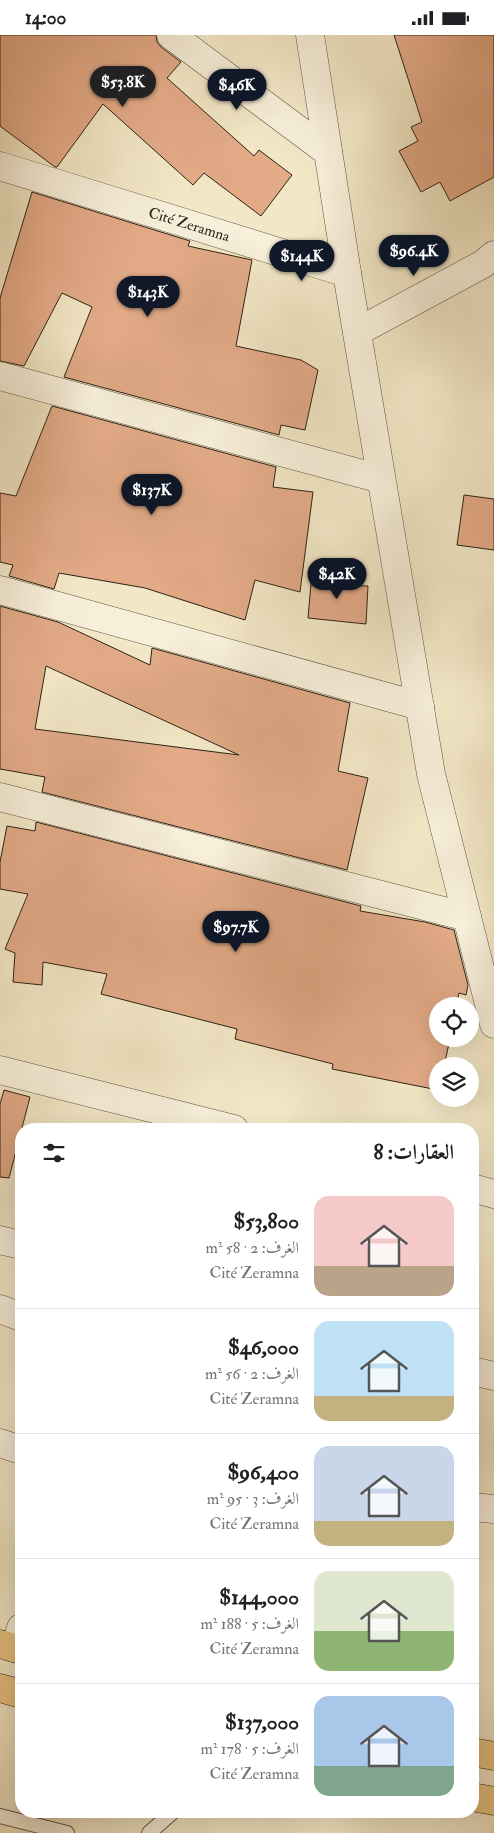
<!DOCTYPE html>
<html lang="ar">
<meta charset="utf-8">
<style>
:root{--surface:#fff;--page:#f2f2f2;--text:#202124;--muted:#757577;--line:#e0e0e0;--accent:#111827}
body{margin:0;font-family:"IM FELL Double Pica",Amiri,serif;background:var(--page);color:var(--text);direction:rtl;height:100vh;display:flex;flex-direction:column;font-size:19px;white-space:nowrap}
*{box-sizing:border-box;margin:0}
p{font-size:16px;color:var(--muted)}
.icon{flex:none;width:28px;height:28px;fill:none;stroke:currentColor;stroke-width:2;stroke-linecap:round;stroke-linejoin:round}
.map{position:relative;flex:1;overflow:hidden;direction:ltr}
.details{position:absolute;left:15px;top:1088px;width:464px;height:695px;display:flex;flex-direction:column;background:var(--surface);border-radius:20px;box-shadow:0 5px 20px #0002;direction:rtl}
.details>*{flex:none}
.buttons{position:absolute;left:429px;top:962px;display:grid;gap:10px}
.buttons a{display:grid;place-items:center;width:50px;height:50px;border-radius:50%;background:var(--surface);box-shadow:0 5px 20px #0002;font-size:25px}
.price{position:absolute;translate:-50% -42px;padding:0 11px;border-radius:18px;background:var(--accent);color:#fff;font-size:16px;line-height:32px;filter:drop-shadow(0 1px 2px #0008)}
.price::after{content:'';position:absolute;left:50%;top:30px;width:15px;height:11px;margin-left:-8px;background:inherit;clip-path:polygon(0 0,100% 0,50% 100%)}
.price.on{background:#222;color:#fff}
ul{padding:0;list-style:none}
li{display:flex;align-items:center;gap:15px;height:125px;padding:0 25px}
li+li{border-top:1px solid var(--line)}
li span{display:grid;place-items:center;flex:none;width:140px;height:100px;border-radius:15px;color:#555}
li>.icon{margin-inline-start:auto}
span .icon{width:60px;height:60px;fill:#fffc;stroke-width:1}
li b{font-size:21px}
h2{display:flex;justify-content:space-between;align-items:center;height:60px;padding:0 25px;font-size:21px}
.status{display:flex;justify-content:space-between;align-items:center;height:35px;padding:0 25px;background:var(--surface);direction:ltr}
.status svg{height:14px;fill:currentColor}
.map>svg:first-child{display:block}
.building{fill:#e2aa87;stroke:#2e2316;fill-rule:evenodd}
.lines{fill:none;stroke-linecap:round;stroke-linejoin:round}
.lane-casing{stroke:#5f5442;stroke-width:16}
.street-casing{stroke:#5f5442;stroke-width:29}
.highway-casing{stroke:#2e2316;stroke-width:29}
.lane{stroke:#f7efda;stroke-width:14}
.street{stroke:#f7efda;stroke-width:28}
.highway{stroke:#e9c483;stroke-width:28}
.labels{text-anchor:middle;stroke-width:4.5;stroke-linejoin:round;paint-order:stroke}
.street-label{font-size:15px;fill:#2e2316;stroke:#f7efda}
</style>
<div class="status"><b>14:00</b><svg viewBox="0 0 49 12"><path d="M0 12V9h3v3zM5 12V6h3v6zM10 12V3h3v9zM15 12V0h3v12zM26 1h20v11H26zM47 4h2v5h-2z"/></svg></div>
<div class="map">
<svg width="494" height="1798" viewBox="0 0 494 1798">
<rect width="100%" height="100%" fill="#f2e7c6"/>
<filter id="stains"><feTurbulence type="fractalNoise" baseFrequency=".004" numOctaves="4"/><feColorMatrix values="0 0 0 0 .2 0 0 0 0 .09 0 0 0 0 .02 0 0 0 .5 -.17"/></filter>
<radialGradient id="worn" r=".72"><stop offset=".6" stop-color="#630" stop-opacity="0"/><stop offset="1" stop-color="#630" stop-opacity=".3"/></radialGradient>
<!-- building -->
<g class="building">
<polygon points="0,0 156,0 157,7 161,12 181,27 167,43 254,121 259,115 292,140 261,181 204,138 193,150 103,69 57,132 55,132 0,91"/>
<polygon points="394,0 494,0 494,142 450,166 440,147 421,157 399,116 418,106 411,92 422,87"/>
<polygon points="32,157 190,206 188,211 252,225 236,311 301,325 318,335 305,395 281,390 279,400 64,342 92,272 62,258 24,331 0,326 0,263"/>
<polygon points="52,371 276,432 273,452 313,457 300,557 255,545 245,585 145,553 59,538 54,554 9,541 13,530 0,527 0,458 16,461"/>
<polygon points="464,460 494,464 494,515 457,510"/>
<polygon points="312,537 340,539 339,550 368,551 366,589 308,583"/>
<path d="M0 571 58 587 150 630 152 613 350 668 338 736 368 743 347 835 42 757 45 742 0 734ZM46 631 239 720 35 694Z"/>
<polygon points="36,787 361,871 360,876 425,887 454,895 468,950 466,960 459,958 456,971 438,971 438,1004 450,1004 444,1031 438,1031 438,1055 332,1034 333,1029 235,1004 237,994 101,959 107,939 43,927 42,950 13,947 15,918 5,914 28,859 0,854 0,827 7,791 35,796"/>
<polygon points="4,1055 30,1062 9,1143 0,1142 0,1069"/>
</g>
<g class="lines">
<defs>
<g id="lane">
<polyline points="0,1781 67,1798"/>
<polyline points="149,1798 174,1776"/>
</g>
<g id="street">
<polyline points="171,0 328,117"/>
<path id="s1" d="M0 131 347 238 310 0"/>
<polyline points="347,238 431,739 494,989"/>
<polyline points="357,297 483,229 494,220"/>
<polyline points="0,341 381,444"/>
<polyline points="0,555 420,671"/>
<polyline points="0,762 467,882"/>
<polyline points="0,1035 234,1094"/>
<polyline points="472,1153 494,1159"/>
<polyline points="0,1205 21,1210"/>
<polyline points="0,1274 21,1282"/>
<polyline points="472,1336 494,1341"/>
<polyline points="0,1408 21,1415"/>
<polyline points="472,1472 494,1474"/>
<polyline points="15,1613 21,1593"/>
</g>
<g id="highway">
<polyline points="0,1609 21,1615"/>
<polyline points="0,1653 21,1659"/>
<polyline points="472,1717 494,1721"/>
<polyline points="472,1762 494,1766"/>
</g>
</defs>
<!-- lane casing -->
<use href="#lane" class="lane-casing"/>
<!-- street casing -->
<use href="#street" class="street-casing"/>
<!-- highway casing -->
<use href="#highway" class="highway-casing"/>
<!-- lane -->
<use href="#lane" class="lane"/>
<!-- street -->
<use href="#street" class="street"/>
<!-- highway -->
<use href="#highway" class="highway"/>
</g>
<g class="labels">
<!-- street labels -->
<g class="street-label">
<text dy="5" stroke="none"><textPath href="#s1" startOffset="198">Cité Zeramna</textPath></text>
</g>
</g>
<rect width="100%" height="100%" filter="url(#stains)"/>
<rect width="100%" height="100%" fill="url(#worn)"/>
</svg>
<div class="buttons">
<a><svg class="icon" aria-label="locate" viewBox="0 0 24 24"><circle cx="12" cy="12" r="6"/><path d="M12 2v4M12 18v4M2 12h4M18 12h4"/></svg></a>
<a><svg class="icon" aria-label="layers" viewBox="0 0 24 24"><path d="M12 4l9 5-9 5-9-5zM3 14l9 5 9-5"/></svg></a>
</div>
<b class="price on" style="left:123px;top:73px">$53.8K</b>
<b class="price" style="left:237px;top:76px">$46K</b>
<b class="price" style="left:414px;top:242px">$96.4K</b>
<b class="price" style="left:302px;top:247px">$144K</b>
<b class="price" style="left:148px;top:283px">$143K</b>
<b class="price" style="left:152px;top:481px">$137K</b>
<b class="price" style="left:337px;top:565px">$42K</b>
<b class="price" style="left:236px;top:918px">$97.7K</b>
<section class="details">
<h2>العقارات: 8<svg class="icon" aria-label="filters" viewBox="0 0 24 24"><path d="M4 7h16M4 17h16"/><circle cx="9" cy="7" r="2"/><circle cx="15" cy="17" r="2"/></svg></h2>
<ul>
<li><span style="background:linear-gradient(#f6c9c9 70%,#b9a48a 0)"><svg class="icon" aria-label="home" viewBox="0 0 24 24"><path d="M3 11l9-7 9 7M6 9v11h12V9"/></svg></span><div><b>$53,800</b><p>الغرف: 2 · 58 m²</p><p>Cité Zeramna</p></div></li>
<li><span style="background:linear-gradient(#bfe0f5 75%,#c2b280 0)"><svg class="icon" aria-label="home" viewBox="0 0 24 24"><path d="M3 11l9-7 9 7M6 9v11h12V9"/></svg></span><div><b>$46,000</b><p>الغرف: 2 · 56 m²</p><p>Cité Zeramna</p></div></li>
<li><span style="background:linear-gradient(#c9d6e8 75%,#c2b280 0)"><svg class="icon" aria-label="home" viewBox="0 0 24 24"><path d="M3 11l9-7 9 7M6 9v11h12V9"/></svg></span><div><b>$96,400</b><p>الغرف: 3 · 95 m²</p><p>Cité Zeramna</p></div></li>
<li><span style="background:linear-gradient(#dfe7d0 60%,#8fb573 0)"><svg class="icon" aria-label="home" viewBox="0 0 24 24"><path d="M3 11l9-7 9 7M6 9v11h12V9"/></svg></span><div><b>$144,000</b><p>الغرف: 5 · 188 m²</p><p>Cité Zeramna</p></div></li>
<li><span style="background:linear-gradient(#a9c7e8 70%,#7fa58c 0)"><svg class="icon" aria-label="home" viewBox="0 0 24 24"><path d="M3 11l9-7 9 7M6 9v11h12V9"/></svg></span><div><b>$137,000</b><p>الغرف: 5 · 178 m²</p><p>Cité Zeramna</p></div></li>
</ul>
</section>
</div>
